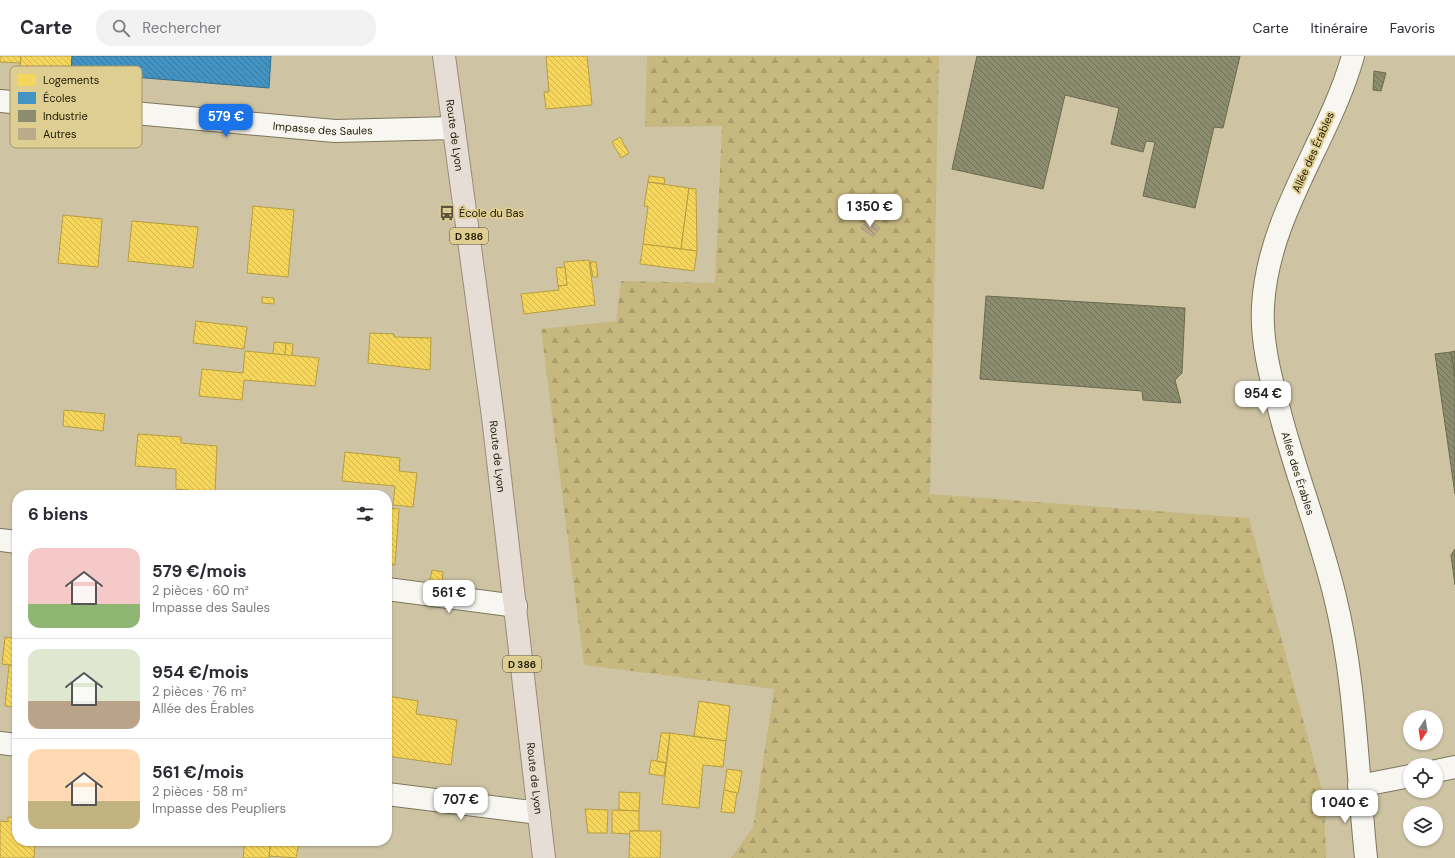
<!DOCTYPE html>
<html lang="fr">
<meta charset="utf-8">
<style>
:root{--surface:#fff;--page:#f2f2f3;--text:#2b2b33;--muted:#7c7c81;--line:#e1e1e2;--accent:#1a73e8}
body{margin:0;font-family:"DM Sans",sans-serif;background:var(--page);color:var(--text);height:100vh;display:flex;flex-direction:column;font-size:15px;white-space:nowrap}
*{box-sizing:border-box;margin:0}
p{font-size:13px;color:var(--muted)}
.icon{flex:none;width:22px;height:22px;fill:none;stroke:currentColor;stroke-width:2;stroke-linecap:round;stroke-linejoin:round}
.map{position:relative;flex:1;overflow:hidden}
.side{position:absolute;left:12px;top:434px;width:380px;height:356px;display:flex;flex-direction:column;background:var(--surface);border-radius:16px;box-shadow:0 1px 3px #0004}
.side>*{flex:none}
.needle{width:26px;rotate:192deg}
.buttons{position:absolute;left:1403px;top:654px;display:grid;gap:8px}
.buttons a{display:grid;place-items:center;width:40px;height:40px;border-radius:50%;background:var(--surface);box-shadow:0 1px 3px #0004;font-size:20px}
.price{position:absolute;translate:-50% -34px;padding:0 9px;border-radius:8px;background:#fff;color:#222;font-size:13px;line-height:26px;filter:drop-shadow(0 1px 2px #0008)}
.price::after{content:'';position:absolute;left:50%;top:24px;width:12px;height:9px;margin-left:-6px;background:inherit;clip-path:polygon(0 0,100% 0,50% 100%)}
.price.on{background:var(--accent);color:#fff}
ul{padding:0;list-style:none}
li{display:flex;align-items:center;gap:12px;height:100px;padding:0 16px}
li+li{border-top:1px solid var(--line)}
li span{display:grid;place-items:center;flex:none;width:112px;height:80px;border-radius:12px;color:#555}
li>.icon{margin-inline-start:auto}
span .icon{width:48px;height:48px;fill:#fffc;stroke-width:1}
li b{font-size:17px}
h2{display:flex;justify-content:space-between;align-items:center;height:48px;padding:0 16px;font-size:17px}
header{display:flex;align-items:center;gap:24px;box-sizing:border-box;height:56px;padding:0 20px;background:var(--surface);border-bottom:1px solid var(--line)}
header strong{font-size:19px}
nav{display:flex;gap:22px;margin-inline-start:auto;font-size:14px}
.search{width:280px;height:36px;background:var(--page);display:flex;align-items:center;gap:10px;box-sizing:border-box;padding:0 14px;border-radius:16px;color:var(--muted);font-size:15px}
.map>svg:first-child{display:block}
.forest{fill:url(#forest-firs)}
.homes{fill:url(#homes-back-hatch);stroke:#b69d41}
.schools{fill:url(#schools-back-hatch);stroke:#386e89}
.industry{fill:url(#industry-back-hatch);stroke:#6b6a4e}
.building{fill:url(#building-back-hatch);stroke:#ab9f87}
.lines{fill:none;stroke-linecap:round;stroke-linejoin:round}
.minor-casing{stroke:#7d765b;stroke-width:24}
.primary-casing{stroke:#9b8b78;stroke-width:24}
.minor{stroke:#f8f6f1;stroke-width:22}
.primary{stroke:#e5ddd6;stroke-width:22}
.labels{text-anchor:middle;stroke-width:4;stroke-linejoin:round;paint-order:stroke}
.shield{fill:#dfce92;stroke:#594f2d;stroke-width:1}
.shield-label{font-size:10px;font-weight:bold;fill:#1f1902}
.street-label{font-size:11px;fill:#1f1902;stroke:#dfce92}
.poi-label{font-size:11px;fill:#1f1902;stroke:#dfce92;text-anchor:start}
.key{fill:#dfce92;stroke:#a59867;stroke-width:1}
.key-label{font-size:11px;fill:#1f1902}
</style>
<header>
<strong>Carte</strong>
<div class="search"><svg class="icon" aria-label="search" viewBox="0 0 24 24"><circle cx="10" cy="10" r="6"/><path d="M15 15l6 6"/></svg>Rechercher</div>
<nav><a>Carte</a><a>Itinéraire</a><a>Favoris</a></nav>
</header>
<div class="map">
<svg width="1455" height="802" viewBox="0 0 1455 802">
<defs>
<pattern id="forest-firs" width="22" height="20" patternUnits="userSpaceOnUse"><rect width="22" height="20" fill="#c7b880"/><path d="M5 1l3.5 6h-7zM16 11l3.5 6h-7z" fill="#aa9e6d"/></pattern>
<pattern id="homes-back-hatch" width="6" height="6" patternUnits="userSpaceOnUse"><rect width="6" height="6" fill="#f6d55c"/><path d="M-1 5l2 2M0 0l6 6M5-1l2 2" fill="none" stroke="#d2b64e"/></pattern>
<pattern id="schools-back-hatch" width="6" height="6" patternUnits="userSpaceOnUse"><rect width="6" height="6" fill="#4393c3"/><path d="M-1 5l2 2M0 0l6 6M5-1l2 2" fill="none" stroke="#37779c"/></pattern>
<pattern id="industry-back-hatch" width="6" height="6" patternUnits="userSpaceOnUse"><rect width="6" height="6" fill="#8c8c6e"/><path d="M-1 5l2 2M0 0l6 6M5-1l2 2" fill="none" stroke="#727258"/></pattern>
<pattern id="building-back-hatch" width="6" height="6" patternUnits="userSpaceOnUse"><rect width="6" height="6" fill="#bcab8a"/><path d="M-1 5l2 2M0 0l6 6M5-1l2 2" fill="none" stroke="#988a6f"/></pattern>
</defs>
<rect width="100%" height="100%" fill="#cec4a4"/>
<!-- forest -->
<polygon class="forest" points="647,0 939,0 930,438 1249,462 1324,742 1326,802 731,802 753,771 774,633 584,609 541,273 616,265 621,225 715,227 722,70 645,71"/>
<!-- homes -->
<g class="homes">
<polygon points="0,0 21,0 20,7 0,6"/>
<polygon points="21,0 72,0 71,16 20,13"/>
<polygon points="546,0 587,0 592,49 546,53 544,36 549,36"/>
<polygon points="620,81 629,97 621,102 612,86"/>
<polygon points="649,120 665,122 664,128 648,126"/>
<polygon points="648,126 689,132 681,193 643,188 648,151 644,150"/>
<polygon points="689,132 696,133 697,195 681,193"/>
<polygon points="253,150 294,154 288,221 247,217"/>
<polygon points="63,159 102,163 98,211 58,207"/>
<polygon points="132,165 198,171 193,212 128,205"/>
<polygon points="643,188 697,195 694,215 640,208"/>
<polygon points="589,204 595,249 524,258 521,238 559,234 558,230 567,229 564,206"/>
<polygon points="590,206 596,206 598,221 593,221"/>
<polygon points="565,211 567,229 558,230 556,212"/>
<polygon points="262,241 274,242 274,248 262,247"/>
<polygon points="196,265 247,271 244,293 193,287"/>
<polygon points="370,277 394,278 394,281 431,282 430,314 368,307"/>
<polygon points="274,286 286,287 285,299 273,298"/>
<polygon points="286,287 293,288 292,300 285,299"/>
<polygon points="245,295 319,302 315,330 244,324 242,344 199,340 202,313 243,317"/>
<polygon points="64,354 105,358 103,375 63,370"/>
<polygon points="138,378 181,381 181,387 217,390 215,437 176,433 176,413 135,410"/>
<polygon points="345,396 400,402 399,415 417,417 413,451 393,449 395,430 342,425"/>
<polygon points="387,452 399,453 395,509 387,508"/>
<polygon points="432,514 443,516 442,526 430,524"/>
<polygon points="5,581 17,583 17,610 2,608"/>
<polygon points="9,609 17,610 17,651 5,650"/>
<polygon points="387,640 418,645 416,658 457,664 451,709 387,700"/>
<polygon points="699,645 730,650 726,685 694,680"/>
<polygon points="661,677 670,677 666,707 657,705"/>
<polygon points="670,677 726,685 723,711 703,709 699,752 662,748"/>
<polygon points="651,704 666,707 664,720 649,718"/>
<polygon points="727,713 742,715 738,738 724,734"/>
<polygon points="724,734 737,737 734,757 721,756"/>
<polygon points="619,736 640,737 639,755 619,754"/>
<polygon points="585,753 608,754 607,777 588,777"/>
<polygon points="612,754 639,755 639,775 630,775 630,778 612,777"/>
<polygon points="8,761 17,762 17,785 35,785 34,802 0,802 0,765 8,766"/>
<polygon points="630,775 661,775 660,802 629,802"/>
<polygon points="245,785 271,785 269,802 243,802"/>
<polygon points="271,785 299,787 296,802 269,800"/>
</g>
<!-- schools -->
<polygon class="schools" points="72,0 271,0 269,32 71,16"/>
<!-- industry -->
<g class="industry">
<polygon points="977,0 1240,0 1223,72 1214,71 1195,152 1143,140 1155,86 1146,85 1143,96 1111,88 1119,52 1065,39 1043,133 952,113"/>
<polygon points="1374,15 1386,17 1381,35 1373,34"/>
<polygon points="986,240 1185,252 1182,317 1175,324 1181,347 1143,344 1142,335 980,323"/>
<polygon points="1455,295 1455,323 1451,296"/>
<polygon points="1451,296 1455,323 1455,438 1435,298"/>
<polygon points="1455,493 1455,529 1451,499"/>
</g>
<!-- building -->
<polygon class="building" points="868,163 880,172 873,181 861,172"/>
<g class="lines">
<defs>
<g id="minor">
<path id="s1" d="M1353 0C1329 85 1268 159 1263 250 1261 285 1270 319 1279 353 1295 416 1320 478 1335 541 1356 626 1357 715 1366 802"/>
<path id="s2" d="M0 45 335 75 454 72"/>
<polyline points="0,484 17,486"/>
<polyline points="387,533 516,550"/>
<polyline points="0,687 17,689"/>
<polyline points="1436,715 1455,711"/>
<polyline points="1359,730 1410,720"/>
<polyline points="387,738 539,757"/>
</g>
<g id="primary">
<path id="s3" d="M444 0 493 361 544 802"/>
</g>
</defs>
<!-- minor casing -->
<use href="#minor" class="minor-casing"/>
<!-- primary casing -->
<use href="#primary" class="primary-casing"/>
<!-- minor -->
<use href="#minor" class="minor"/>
<!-- primary -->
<use href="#primary" class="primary"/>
</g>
<!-- icons -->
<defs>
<symbol id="bus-bare" viewBox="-9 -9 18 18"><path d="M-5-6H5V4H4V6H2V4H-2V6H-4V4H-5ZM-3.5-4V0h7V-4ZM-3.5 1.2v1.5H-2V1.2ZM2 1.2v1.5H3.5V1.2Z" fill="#5c553b" stroke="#dfce92" stroke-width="2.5" paint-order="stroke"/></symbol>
</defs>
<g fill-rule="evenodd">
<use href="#bus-bare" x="436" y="146" width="22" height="22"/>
</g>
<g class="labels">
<!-- shield labels -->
<g class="shield">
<rect x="450" y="172" width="38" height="16" rx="3"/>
<rect x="503" y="600" width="38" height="16" rx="3"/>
</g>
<g class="shield-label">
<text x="469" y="184">D 386</text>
<text x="522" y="612">D 386</text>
</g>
<!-- street labels -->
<g class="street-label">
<text dy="4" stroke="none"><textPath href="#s2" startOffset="324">Impasse des Saules</textPath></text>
<text dy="4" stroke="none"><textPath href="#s3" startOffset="80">Route de Lyon</textPath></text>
<text transform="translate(1313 96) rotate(-66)" y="4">Allée des Érables</text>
<text dy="4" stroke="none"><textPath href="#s3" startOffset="404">Route de Lyon</textPath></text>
<text dy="4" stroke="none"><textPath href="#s1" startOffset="439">Allée des Érables</textPath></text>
<text dy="4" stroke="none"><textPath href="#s3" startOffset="728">Route de Lyon</textPath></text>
</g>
<!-- poi labels -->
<g class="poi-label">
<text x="459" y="161">École du Bas</text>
</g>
</g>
<!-- legend -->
<rect x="10" y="10" width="132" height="82" rx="6" class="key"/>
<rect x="18" y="18" width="18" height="12" fill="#f6d55c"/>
<rect x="18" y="36" width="18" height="12" fill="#4393c3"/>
<rect x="18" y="54" width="18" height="12" fill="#8c8c6e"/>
<rect x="18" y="72" width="18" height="12" fill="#bcab8a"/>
<g class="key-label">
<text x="43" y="28">Logements</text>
<text x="43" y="46">Écoles</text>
<text x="43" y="64">Industrie</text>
<text x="43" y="82">Autres</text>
</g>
</svg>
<div class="buttons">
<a><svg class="needle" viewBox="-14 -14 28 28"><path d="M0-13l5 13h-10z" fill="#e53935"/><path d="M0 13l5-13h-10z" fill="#7c7c81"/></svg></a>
<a><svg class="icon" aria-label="locate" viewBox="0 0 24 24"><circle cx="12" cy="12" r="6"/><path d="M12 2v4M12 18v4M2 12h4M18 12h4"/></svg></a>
<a><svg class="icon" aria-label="layers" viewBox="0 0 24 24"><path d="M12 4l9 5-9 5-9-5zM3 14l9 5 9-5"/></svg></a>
</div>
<b class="price on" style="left:226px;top:82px">579 €</b>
<b class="price" style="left:870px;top:172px">1 350 €</b>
<b class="price" style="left:1263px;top:359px">954 €</b>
<b class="price" style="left:449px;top:558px">561 €</b>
<b class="price" style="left:461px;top:765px">707 €</b>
<b class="price" style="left:1345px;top:768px">1 040 €</b>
<section class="side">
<h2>6 biens<svg class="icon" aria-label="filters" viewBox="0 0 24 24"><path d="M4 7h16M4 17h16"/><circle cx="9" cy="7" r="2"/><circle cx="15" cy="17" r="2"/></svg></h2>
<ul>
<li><span style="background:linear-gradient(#f6c9c9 70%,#8fb573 0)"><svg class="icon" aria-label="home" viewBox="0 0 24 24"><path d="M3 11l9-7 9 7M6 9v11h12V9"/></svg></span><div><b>579 €/mois</b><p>2 pièces · 60 m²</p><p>Impasse des Saules</p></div></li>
<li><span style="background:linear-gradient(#dfe7d0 65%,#b9a48a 0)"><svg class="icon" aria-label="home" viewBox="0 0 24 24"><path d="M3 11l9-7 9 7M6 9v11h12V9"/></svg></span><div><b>954 €/mois</b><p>2 pièces · 76 m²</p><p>Allée des Érables</p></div></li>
<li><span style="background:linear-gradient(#ffd9b3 65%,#c2b280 0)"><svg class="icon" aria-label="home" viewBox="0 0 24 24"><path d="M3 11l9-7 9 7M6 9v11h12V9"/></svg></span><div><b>561 €/mois</b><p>2 pièces · 58 m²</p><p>Impasse des Peupliers</p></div></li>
</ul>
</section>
</div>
